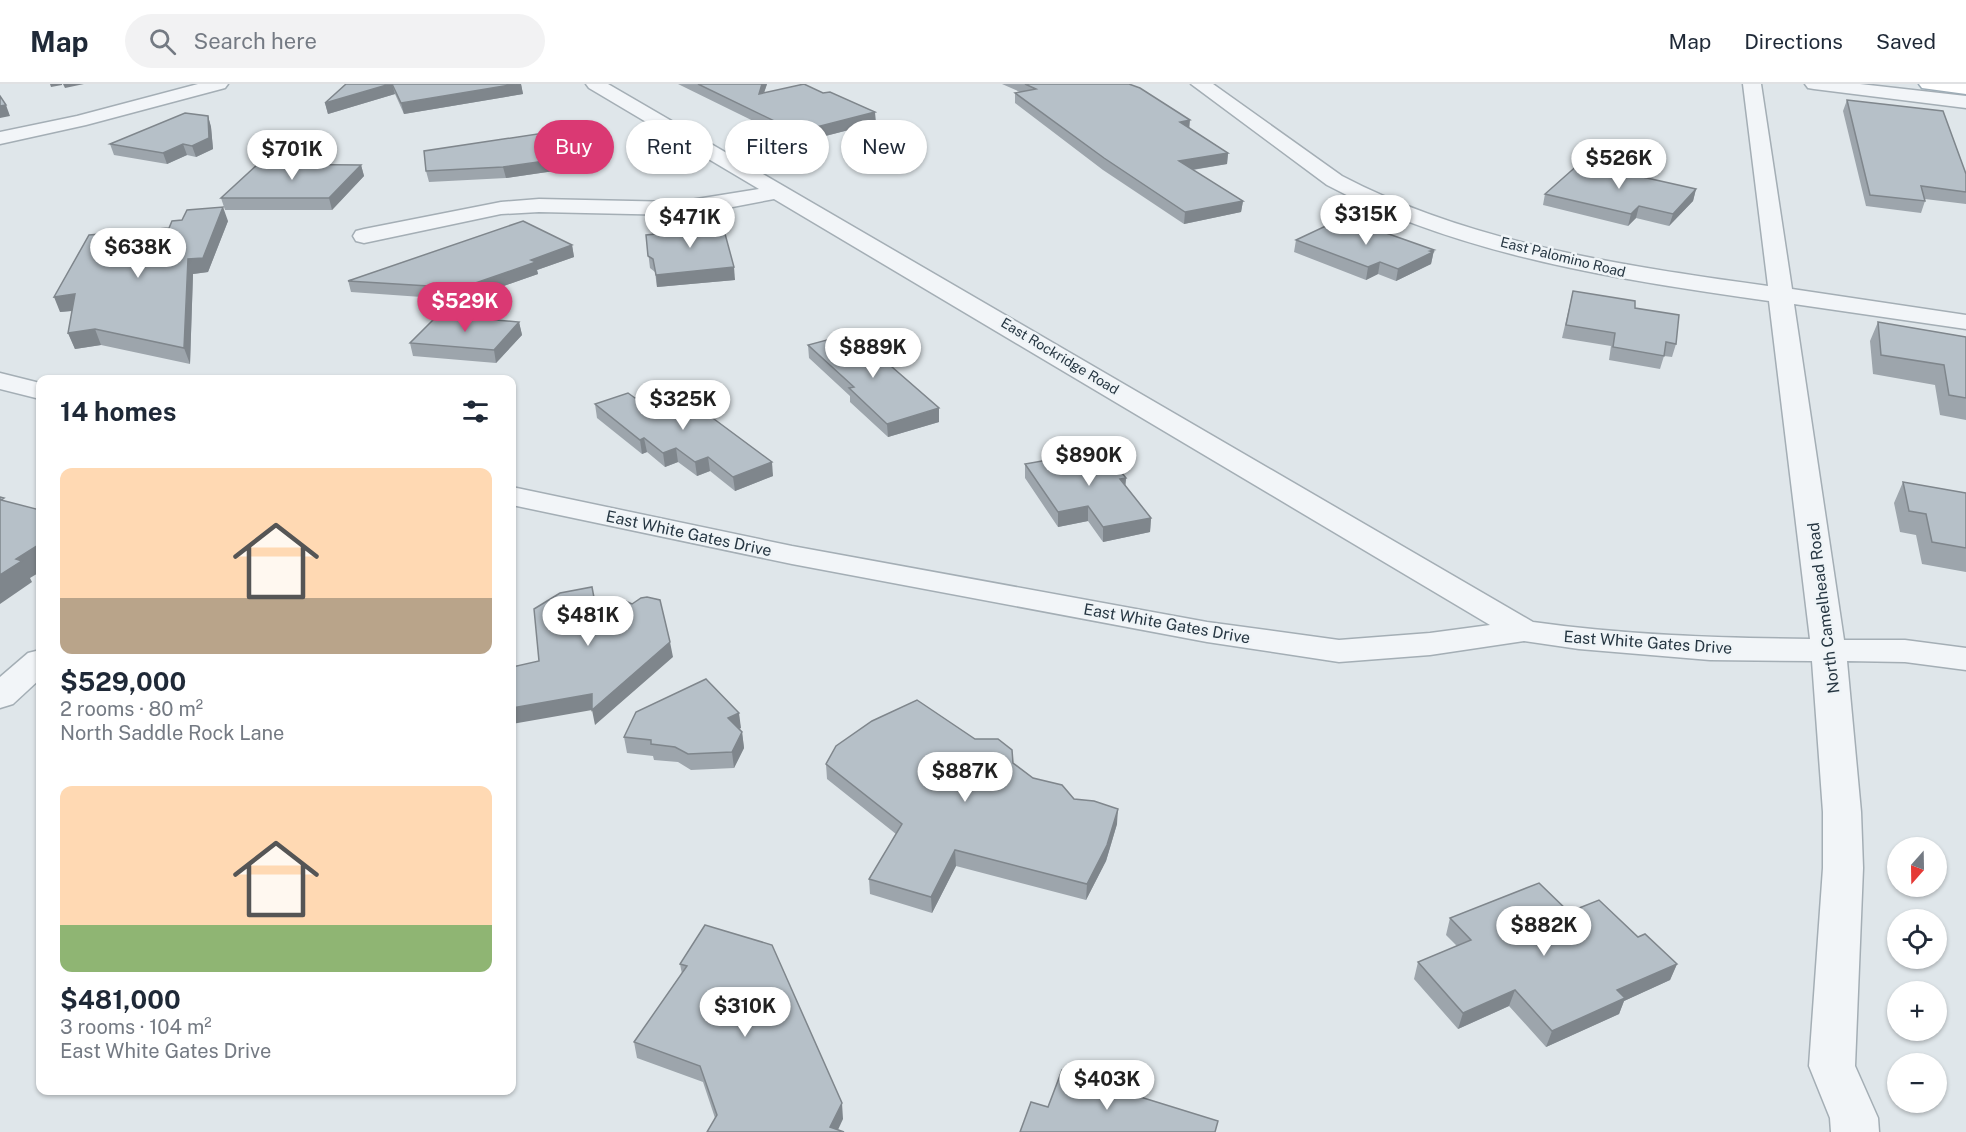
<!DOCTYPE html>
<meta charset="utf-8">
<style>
:root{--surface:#fff;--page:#f2f2f3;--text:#1f2937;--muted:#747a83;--line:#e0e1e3;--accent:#da3973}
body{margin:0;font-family:"Public Sans",sans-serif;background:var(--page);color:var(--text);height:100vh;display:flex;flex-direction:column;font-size:22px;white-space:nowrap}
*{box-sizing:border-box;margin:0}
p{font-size:20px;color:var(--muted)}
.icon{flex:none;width:33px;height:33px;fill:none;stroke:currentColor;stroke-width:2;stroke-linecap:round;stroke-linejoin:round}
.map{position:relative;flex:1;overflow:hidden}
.details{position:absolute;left:36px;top:291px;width:480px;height:720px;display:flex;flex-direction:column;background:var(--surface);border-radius:12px;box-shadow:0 2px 4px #0004}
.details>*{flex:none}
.hud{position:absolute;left:534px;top:36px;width:570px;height:54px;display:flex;gap:12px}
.needle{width:39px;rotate:200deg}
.fabs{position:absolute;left:1887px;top:753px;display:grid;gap:12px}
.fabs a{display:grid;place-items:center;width:60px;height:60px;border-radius:50%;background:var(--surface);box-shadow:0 2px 4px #0004;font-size:30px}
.price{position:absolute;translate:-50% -51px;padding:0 14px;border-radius:21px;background:#fff;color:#222;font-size:20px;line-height:39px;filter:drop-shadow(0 2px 3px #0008)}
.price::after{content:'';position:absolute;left:50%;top:36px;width:18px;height:14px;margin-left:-9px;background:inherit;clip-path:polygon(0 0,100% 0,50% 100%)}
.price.current{background:var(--accent);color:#fff}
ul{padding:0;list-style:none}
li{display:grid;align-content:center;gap:12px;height:318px;padding:0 24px}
li span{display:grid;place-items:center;height:186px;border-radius:12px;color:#555}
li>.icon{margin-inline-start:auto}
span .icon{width:108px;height:108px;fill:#fffc;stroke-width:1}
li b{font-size:26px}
h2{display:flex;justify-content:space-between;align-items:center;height:72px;padding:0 24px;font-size:26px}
.pill{padding:0 21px;border-radius:27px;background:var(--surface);box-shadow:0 2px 4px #0004;font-size:21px;line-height:54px}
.pill.current{background:var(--accent);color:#fff}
header{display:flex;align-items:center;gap:36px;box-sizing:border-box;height:84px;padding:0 30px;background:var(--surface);border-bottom:2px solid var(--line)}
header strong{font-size:28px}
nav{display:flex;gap:33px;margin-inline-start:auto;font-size:21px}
.search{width:420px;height:54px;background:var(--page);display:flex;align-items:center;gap:15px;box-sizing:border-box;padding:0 21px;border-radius:33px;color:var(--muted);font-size:22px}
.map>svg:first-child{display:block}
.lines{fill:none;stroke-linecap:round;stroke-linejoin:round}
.minor-casing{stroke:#a4aeb5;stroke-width:3}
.primary-casing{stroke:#9eadb7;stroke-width:3}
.minor{fill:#f2f5f8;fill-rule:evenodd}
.primary{fill:#fff;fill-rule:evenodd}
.wall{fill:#9da5ac}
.shaded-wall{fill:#7f868c}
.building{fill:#b6c0c8;stroke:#7f868c;stroke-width:1.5}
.labels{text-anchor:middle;stroke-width:5;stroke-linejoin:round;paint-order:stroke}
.far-street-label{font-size:14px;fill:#273743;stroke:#eff4f7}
.street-label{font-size:16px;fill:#273743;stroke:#eff4f7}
</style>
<header>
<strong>Map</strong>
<div class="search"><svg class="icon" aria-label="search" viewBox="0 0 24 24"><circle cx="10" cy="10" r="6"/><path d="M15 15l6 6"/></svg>Search here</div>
<nav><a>Map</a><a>Directions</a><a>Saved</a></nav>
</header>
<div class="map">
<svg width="1966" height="1048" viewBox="0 0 1966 1048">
<rect width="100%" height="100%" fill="#dfe6ea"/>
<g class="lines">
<defs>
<g id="minor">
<polygon points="198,0 228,0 225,4 86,41 0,60 0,48 77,32"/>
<path d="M586 0H608L1533 538C1625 551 1717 554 1810 555L1769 217C1622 196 1460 172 1327 101L1191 0H1213L1342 92C1472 160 1624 182 1768 202L1743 0H1761L1792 205 1966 231V245L1794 220 1844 556H1905L1966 564V586L1905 578 1847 577 1861 728 1863 784 1855 982 1878 1034 1879 1048H1831L1830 1034 1809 982 1823 784V728L1812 577 1710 576 1579 565 1524 557 1430 571 1339 578 1207 558 792 480 512 421V403L792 462 1207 538 1339 556 1430 549 1490 541 774 115 722 125 678 131 539 128 501 130 364 159 356 157 353 152 356 147 364 145 501 118 539 115 678 118 759 105 589 4Z"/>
<polygon points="1805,0 1860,0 1966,12 1966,24 1814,5 1808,4"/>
<polygon points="0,289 40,299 40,315 0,305"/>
<polygon points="40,566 40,595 13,620 0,624 0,593 28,569"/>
</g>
<polygon id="primary" points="1919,0 1966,0 1966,10 1922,4"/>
</defs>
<!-- minor casing -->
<use href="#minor" class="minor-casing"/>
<!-- primary casing -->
<use href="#primary" class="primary-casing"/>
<!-- minor -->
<use href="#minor" class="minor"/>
<!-- primary -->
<use href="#primary" class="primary"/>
</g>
<!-- wall -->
<g class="wall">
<polygon points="346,0 521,0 523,10 404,30 395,10 328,30 325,19"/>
<polygon points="678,0 767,0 764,9 876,39 798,59"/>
<polygon points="1002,0 1129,0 1189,44 1228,69 1227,80 1193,86 1243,117 1241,128 1184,140 1103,86 1015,19 1015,9 1020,8"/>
<polygon points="1847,16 1966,90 1966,120 1925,115 1925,117 1921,129 1866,122 1843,27"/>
<polygon points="208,32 211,43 213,65 196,73 187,71 167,80 114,71 110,60"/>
<polygon points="424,67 561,86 506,94 429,98 426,87"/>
<polygon points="361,81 364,92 332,126 225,126 221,114"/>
<polygon points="1696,105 1693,117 1669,142 1636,134 1628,142 1543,121 1545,110"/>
<polygon points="228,137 208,188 193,190 190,280 101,261 75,265 68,249 72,227 60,228 169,144"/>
<polygon points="1356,148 1434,166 1431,180 1396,197 1378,190 1366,196 1294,168 1296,156"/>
<polygon points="646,151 735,196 657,203 655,188 650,184"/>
<polygon points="572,161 574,173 537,186 538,190 464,216 351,208 348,196"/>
<polygon points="1573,207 1635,224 1676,260 1672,273 1664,272 1660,285 1609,276 1611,262 1562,254"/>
<polygon points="519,238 522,251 496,279 413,272 410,259"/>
<polygon points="1878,238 1966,253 1966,336 1940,331 1935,301 1873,290 1870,257"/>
<polygon points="808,261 939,338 888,353 850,318 850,312 809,274"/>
<polygon points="635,314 773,392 735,407 710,387 697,392 678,378 665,383 647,368 642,370 597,334 595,320"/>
<polygon points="1025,380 1126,394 1125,401 1151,434 1150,448 1103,458 1088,437 1058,443 1025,394"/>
<polygon points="1903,398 1966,409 1966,488 1922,480 1916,451 1900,448 1894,419"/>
<polygon points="741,644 739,645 742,648 744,664 734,684 691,686 678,678 654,676 653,672 627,669 624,653"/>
<polygon points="1013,679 1033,694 1074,715 1117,740 1106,777 1086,816 956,782 932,829 870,810 869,795 896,750 827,695 826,680"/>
<polygon points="1569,828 1638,853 1677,880 1670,896 1624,917 1619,930 1546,963 1509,922 1458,945 1414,895 1418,878 1457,862 1446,851 1450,834"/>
<polygon points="705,841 843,1035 715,1034 703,998 637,974 634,958 682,890 680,880"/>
</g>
<!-- shaded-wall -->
<g class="shaded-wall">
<polygon points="50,0 62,0 62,1 51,3"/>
<polygon points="63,0 84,0 65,4"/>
<polygon points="390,0 392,0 395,10 328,30 325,19"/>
<polygon points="516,0 521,0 523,10 404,30 401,19"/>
<polygon points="762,0 767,0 760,20 759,10"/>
<polygon points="6,21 10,32 0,34 0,22"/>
<polygon points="875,28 876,39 798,59 797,48"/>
<polygon points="208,32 211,43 213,65 196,73 192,62"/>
<polygon points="1190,36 1189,47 1180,38"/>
<polygon points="183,60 187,71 167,80 163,69"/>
<polygon points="1228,69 1227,80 1178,88 1179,77"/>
<polygon points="559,75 561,86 506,94 503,83"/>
<polygon points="361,81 364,92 332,126 329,114"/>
<polygon points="1696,105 1693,117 1669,142 1673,130"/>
<polygon points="1243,117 1241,128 1184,140 1185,128"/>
<polygon points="1639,122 1636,134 1628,142 1631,130"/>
<polygon points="223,123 228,137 208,188 193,190 190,280 184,264 188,175"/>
<polygon points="572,161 574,173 537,186 538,190 464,216 461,204 531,176"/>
<polygon points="1434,166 1431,180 1396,197 1398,185"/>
<polygon points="1380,178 1378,190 1366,196 1368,183"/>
<polygon points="734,183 735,196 657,203 656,191"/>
<polygon points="75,210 81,226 60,228 54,213"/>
<polygon points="519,238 522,251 496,279 494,266"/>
<polygon points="95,245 101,261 75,265 68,249"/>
<polygon points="939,324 939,338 888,353 887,340"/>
<polygon points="644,354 647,368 642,370 640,356"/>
<polygon points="676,364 678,378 665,383 663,369"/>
<polygon points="708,373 710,387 697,392 695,378"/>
<polygon points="772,378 773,392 735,407 733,393"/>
<polygon points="1126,394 1125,408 1120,395"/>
<polygon points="1088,422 1088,437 1058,443 1058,428"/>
<polygon points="1151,434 1150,448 1103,458 1103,443"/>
<polygon points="40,460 40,488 30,494 32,498 0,520 0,491 16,475"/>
<polygon points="670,558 673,573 595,641 592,626 512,640 512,624"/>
<polygon points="739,629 741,644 730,649 728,634"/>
<polygon points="742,648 744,664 734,684 732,668"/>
<polygon points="1118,725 1117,740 1106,777 1086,816 1087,800"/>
<polygon points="955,766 956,782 932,829 931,813"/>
<polygon points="1677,880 1670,896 1624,917 1619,930 1546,963 1552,947 1617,906"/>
<polygon points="1515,906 1509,922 1458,945 1463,929"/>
<polygon points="842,1019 843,1035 837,1048 830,1043"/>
</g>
<!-- building -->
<g class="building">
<polygon points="346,0 390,0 325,19"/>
<polygon points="392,0 516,0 401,19"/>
<polygon points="698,0 762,0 759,10 804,0 823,9 830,8 875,28 797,48"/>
<polygon points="1025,0 1129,0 1140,4 1190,36 1180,38 1228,69 1179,77 1243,117 1185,128 1104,74 1015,9 1036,5"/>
<polygon points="0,12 6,21 0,22"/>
<polygon points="1847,16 1943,27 1966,90 1966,108 1921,102 1925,117 1870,111"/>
<polygon points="185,29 208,32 209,54 192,62 183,60 163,69 110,60"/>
<polygon points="544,49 559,75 503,83 426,87 424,67"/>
<polygon points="1580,79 1696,105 1673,130 1639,122 1631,130 1545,110"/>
<polygon points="258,80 361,81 329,114 221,114"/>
<polygon points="223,123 203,174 188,175 184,264 95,245 68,249 75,210 54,213 89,151 169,144 172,137 182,136 187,126"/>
<polygon points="721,135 734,183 656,191 653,175 648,172 646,151 667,149"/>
<polygon points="523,137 572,161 531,176 536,178 461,204 348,197"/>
<polygon points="1332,139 1356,148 1369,143 1434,166 1430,167 1433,168 1398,185 1380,178 1368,183 1296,156"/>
<polygon points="1573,207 1635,217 1635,224 1679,231 1676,260 1666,258 1664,272 1613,263 1615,249 1566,241"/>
<polygon points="438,231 519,238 494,266 410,259"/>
<polygon points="1878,238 1966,253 1966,314 1949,311 1944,281 1881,271"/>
<polygon points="853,249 939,324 887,340 849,304 854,303 808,261"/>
<polygon points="652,308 661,315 679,309 772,378 733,393 708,373 695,378 676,364 663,369 644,354 640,356 595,320 628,309 635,314"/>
<polygon points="1104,366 1126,394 1120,395 1151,434 1103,443 1088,422 1058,428 1025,380"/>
<polygon points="1903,398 1966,409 1966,464 1932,458 1926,430 1909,427"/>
<polygon points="0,413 4,414 1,416 40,426 40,460 16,475 22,477 0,491"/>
<polygon points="592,503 595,519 621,515 632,520 641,514 647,513 660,516 670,558 592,626 592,610 512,624 512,583 539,577 534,525 560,509"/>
<polygon points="706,595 739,629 728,634 742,648 732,668 688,670 675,663 651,660 651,656 624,653 636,628"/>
<polygon points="917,616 975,655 998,655 1012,666 1013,679 1033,694 1062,701 1074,715 1094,717 1118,725 1107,761 1087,800 955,766 931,813 869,795 902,740 826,680 836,662 872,637"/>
<polygon points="1539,799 1569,828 1599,816 1638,853 1645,850 1677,880 1617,906 1625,914 1552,947 1515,906 1463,929 1418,878 1471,856 1450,834"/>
<polygon points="705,841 772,861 842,1019 830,1043 844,1048 707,1048 717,1031 700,982 634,958 687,882 680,880"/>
<polygon points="1062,986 1071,989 1072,987 1123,1003 1121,1007 1218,1037 1215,1048 1020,1048 1031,1018 1048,1023"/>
</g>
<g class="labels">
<!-- far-street labels -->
<g class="far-street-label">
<text transform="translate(1563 173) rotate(14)" y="5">East Palomino Road</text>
<text transform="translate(1060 272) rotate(31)" y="5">East Rockridge Road</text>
</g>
<!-- street labels -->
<g class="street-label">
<text transform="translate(689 449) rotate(12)" y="6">East White Gates Drive</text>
<text transform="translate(1823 524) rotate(-97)" y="6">North Camelhead Road</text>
<text transform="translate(1167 539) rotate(10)" y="6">East White Gates Drive</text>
<text transform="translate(1648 558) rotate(4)" y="6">East White Gates Drive</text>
</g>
</g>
</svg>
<div class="fabs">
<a><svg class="needle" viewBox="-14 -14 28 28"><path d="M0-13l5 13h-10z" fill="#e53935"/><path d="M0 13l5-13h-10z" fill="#747a83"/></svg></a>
<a><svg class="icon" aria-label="locate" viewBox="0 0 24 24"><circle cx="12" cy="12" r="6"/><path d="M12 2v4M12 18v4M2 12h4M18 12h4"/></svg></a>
<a>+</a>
<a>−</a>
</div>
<b class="price" style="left:292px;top:97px">$701K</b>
<b class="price" style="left:1619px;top:106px">$526K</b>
<b class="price" style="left:1366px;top:162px">$315K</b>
<b class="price" style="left:690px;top:165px">$471K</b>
<b class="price" style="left:138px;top:195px">$638K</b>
<b class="price current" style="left:465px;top:249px">$529K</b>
<b class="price" style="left:873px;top:295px">$889K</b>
<b class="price" style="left:683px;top:347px">$325K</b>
<b class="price" style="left:1089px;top:403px">$890K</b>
<b class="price" style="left:588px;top:563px">$481K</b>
<b class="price" style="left:965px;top:719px">$887K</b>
<b class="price" style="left:1544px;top:873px">$882K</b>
<b class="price" style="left:745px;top:954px">$310K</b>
<b class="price" style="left:1107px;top:1027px">$403K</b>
<div class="hud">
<a class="pill current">Buy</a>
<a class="pill">Rent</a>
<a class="pill">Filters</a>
<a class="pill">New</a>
</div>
<section class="details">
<h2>14 homes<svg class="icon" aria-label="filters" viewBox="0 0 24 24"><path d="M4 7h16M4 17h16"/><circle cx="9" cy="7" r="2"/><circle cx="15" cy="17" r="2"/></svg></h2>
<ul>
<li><span style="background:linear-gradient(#ffd9b3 70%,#b9a48a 0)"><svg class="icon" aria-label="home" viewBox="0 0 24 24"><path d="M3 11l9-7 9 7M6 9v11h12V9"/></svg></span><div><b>$529,000</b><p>2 rooms · 80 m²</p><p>North Saddle Rock Lane</p></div></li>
<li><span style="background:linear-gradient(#ffd9b3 75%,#8fb573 0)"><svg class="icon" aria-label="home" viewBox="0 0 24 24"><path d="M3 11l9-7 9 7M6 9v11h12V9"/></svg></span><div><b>$481,000</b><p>3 rooms · 104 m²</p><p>East White Gates Drive</p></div></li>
</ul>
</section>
</div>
